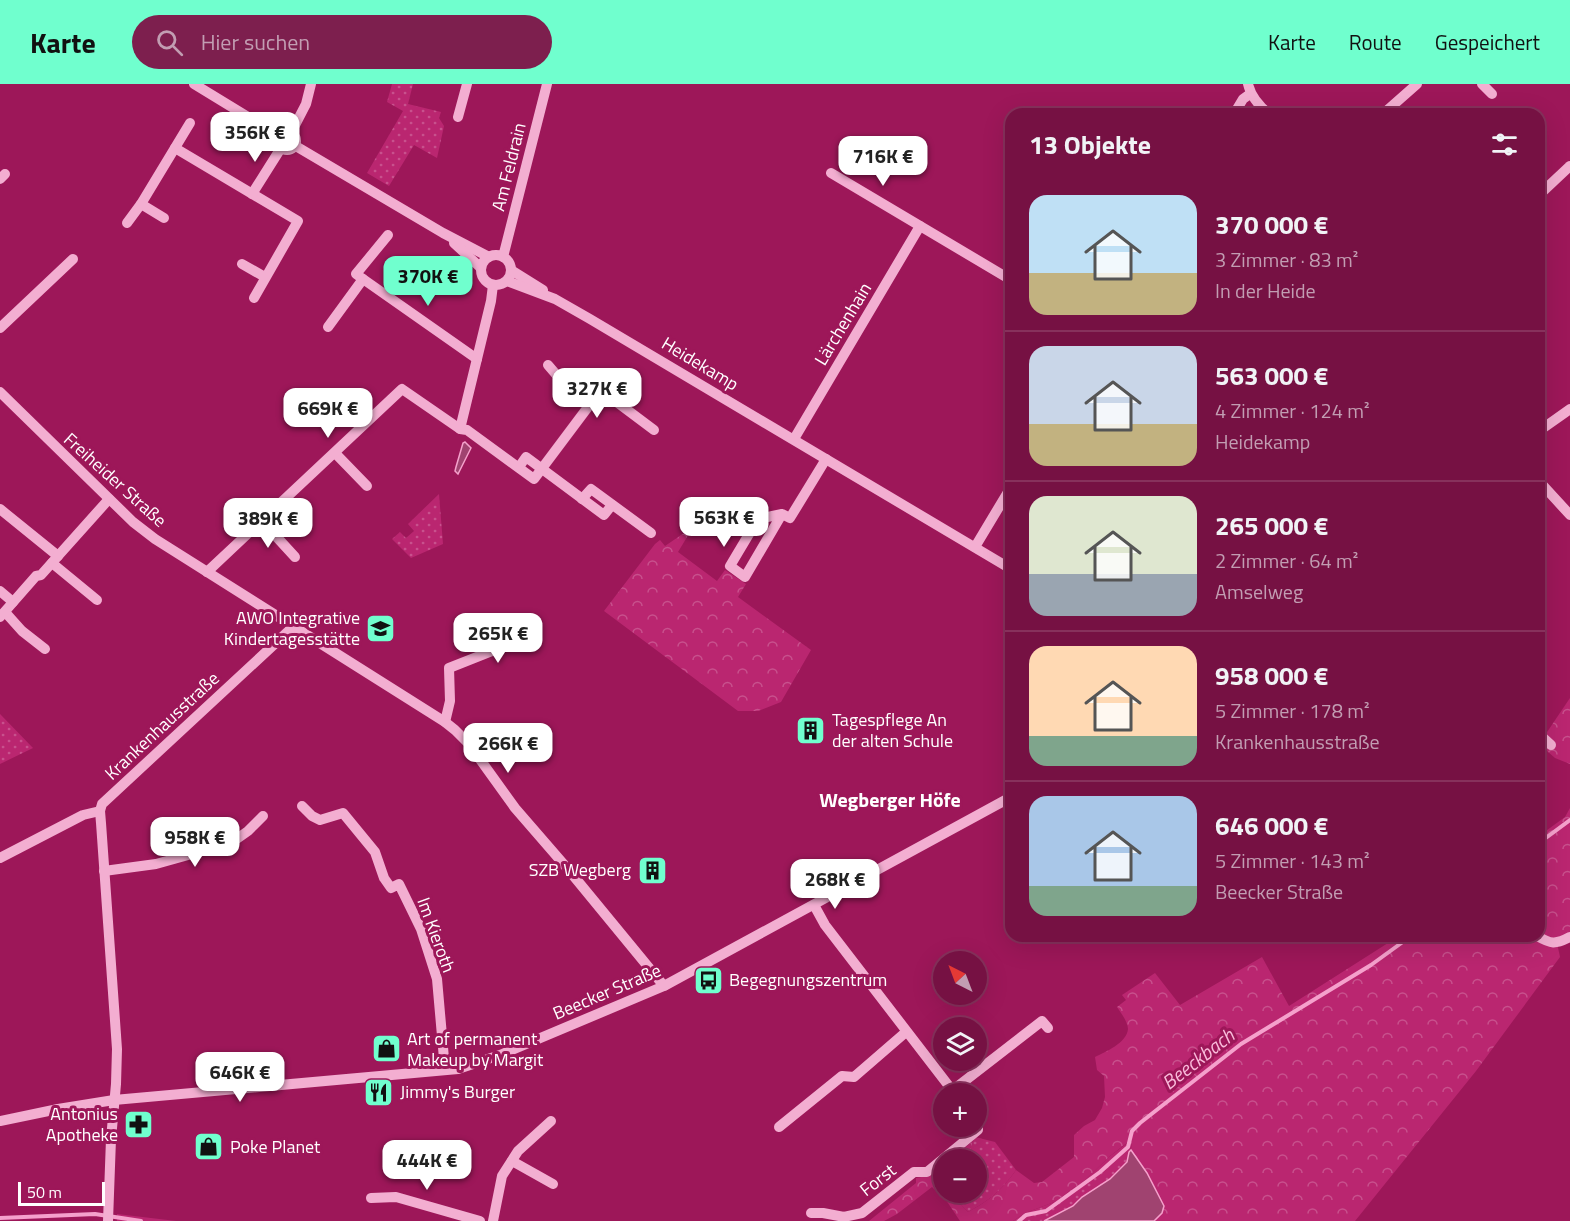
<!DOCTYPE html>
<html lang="de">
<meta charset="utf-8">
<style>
:root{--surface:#761143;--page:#7d1f4e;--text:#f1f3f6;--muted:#c29db2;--line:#87315c;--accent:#70ffce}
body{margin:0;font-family:"Titillium Web",sans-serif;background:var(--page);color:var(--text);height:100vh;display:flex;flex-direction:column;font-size:22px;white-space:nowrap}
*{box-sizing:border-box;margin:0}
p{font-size:20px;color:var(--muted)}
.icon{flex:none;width:33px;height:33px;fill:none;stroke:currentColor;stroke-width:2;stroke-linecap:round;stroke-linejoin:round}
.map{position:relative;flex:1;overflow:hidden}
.panel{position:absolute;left:1005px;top:24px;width:540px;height:834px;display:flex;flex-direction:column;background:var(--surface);border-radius:18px;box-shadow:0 6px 24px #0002,0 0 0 2px var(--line)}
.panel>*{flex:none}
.needle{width:39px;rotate:318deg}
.fabs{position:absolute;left:933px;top:867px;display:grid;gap:12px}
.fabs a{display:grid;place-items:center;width:54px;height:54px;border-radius:50%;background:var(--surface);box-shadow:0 6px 24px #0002,0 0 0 2px var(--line);font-size:30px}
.scale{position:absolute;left:18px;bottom:15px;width:87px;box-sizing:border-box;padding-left:6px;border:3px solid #fff;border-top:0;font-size:16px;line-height:21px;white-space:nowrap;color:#fff;-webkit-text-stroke:4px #9d1759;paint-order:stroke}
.price{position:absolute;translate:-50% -51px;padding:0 14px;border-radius:12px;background:#fff;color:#222;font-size:20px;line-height:39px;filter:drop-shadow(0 2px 3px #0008)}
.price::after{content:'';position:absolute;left:50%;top:36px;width:18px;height:14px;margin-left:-9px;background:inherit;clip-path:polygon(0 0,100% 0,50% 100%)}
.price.current{background:var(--accent);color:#111}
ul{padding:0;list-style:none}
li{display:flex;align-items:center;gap:18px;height:150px;padding:0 24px}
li+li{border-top:2px solid var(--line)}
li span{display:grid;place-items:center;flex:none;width:168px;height:120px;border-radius:18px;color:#555}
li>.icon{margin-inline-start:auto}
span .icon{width:72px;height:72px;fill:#fffc;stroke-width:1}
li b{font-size:26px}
h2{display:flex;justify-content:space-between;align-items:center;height:72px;padding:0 24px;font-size:26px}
header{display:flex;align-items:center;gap:36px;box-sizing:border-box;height:84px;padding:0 30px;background:var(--accent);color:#111}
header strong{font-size:28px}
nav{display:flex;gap:33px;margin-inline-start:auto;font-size:21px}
.search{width:420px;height:54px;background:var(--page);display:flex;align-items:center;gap:15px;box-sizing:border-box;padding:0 21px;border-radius:33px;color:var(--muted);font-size:22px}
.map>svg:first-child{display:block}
.grass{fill:url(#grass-dots)}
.forest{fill:url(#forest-crowns)}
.water{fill:#a04370;stroke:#f5a1cc;stroke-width:1.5}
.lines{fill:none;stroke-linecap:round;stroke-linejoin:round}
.stream{stroke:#f5a1cc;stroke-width:4}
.minor{stroke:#f3aed1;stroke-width:10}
.labels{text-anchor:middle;stroke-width:6;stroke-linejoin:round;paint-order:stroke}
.street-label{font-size:18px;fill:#fff;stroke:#9d1759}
.poi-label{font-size:18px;fill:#fff;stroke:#9d1759;text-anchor:start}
.neighbourhood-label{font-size:20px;font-weight:bold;fill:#fff;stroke:#9d1759}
.water-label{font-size:20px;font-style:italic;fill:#f9bbda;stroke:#9d1759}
</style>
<header>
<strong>Karte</strong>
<div class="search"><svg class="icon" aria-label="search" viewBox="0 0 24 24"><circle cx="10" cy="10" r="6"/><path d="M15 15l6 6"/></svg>Hier suchen</div>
<nav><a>Karte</a><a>Route</a><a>Gespeichert</a></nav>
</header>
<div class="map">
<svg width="1570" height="1137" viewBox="0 0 1570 1137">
<defs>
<pattern id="grass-dots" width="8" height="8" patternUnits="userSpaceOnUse" patternTransform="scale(1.5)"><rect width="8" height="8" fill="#ba2670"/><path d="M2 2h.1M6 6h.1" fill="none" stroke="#c8518d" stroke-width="1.8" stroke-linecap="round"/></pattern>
<pattern id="forest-crowns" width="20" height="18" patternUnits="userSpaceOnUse" patternTransform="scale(1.5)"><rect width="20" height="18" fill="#ba2670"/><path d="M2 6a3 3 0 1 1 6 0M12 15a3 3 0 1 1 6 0" fill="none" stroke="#c8518d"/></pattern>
</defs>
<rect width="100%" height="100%" fill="#9d1759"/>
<!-- grass -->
<g class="grass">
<polygon points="392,0 413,0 408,20 441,28 439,34 444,42 437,74 414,61 389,102 367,89 403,27 387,18"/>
<polygon points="439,410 443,460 411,474 392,455 400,448 406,454 414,447 408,440"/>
<polygon points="0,630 33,664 0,680"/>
<path d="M975 1053 995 1058 1016 1086C1002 1106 990 1116 968 1128L950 1109 976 1108V1076L965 1075Z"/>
<polygon points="1133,1055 1127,1078 1110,1095 1082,1113 1073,1122 1044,1137 1013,1137 1025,1129 1057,1117 1073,1104 1080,1101 1110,1072"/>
</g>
<!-- forest -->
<g class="forest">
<polygon points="693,443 678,468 717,497 725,486 746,500 738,513 811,566 781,618 758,627 738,627 604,527 655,460 660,456 665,462"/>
<polygon points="1570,614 1570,680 1555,674 1539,660"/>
<path d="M1570 724V849L1556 854 1560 873 1476 987 1355 1137H1154L1162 1129C1160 1106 1144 1085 1131 1066L1132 1055 1110 1072 1080 1101 1073 1104 1057 1117 1025 1129 1013 1137H960L946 1116 932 1103 897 1130 884 1137H869L916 1099V1094L932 1091 943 1081 944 1108 950 1109 968 1128C990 1116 1002 1106 1016 1086L1034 1099 1042 1098 1074 1073V1051L1084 1042 1095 1036 1102 1024 1105 1013 1104 992 1097 986 1095 973C1105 968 1127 959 1128 945 1128 938 1121 929 1117 923L1126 916 1122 911 1155 889 1180 921 1262 873 1289 922 1399 852H1539V752L1565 733Z"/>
<polygon points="974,1056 965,1075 950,1076"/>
<polygon points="117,1130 176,1137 117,1137"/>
</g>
<!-- water -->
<g class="water">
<polygon points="465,358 471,364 458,390 455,387 456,383 463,359"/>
<polygon points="1131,1066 1147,1089 1164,1122 1162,1129 1154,1137 1044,1137 1073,1122 1082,1113 1110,1095 1127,1078 1129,1068"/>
</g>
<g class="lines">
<!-- stream -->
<g class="stream">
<polyline points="1539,759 1570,736"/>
<polyline points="0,1134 95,1130 141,1137"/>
<polyline points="1019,1137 1026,1131 1046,1127 1100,1088 1128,1063 1132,1047 1140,1039 1241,960 1371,881 1411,852"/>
</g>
<!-- minor -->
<g class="minor">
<polyline points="194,0 279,52"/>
<path d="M1248 0C1251 13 1259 22 1269 30"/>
<polyline points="1482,0 1492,10"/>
<polyline points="1234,30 1243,15 1250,10"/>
<polyline points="1383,30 1417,0"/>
<polyline points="458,33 467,0"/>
<circle cx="287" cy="57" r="9"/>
<polyline points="291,49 306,20 311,0"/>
<polyline points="294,61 443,149 489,173"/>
<polyline points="175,64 298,137 254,214"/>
<polyline points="831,89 1011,196"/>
<polyline points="0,95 5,90"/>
<polyline points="252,110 281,64"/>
<polyline points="1539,111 1570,82"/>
<polyline points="141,120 164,134"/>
<polyline points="127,139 141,120 190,39"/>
<polyline points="454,159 481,184"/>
<circle cx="496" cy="186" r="15"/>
<polyline points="503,173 547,0"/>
<polyline points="242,180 265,193"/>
<polyline points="511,186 543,206"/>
<polyline points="363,195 477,275"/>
<polyline points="507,197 555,215 590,235 1011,485"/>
<polyline points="328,243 363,195 356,190 388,151"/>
<polyline points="0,244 73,175"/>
<polyline points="0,308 133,438 155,455 445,638 455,646 469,660 515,724 567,784 664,902"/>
<polyline points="580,310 590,298 654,346"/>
<polyline points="460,345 491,217 493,201"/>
<polyline points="1539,347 1570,325"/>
<polyline points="794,355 920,142"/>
<polyline points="335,369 367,402"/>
<polyline points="519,383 526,373 604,431 612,421"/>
<polyline points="1539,397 1570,431"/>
<polyline points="582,415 591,405 651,449"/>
<polyline points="0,425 58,472"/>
<polyline points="782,430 745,493 730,482 758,435 782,430 790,434 826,375"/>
<polyline points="262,437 295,473"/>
<polyline points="975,463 1011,403"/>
<polyline points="52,479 97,516"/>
<polyline points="207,488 402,305 460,345 467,346 534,395 591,319 560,295 548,281"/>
<polyline points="0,507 13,518"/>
<polyline points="5,528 22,547 45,565"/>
<polyline points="0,533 36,492 41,491 109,415"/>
<polyline points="445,638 450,617 449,584 510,560 526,544"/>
<polyline points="1539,650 1551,661"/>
<polyline points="302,722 312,732 320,736 343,729 375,768 384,794 391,804 399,800 421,845 437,895 445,986"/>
<polyline points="0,774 83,731 100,727"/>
<polyline points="104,787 156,780 231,759 248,747 263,732"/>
<polyline points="814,821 825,841 955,1010"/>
<path d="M1537 852C1551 860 1555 861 1570 853"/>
<polyline points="953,1006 1042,937 1048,944"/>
<polyline points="0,1037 58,1025 114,1016 458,985 500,971 664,902 1011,713"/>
<polyline points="779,1043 842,992 854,993 906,948"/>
<polyline points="512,1077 553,1100"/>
<polyline points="371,1114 396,1113 480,1137"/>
<polyline points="811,1129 823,1129 844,1133 862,1129 914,1088 927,1088 978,1046 978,1041 976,1038"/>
<polyline points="108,1137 111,1055 116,1000 117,965 101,739 100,727 102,720 294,542"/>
<polyline points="493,1137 502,1092 518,1067 551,1037"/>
</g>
</g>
<!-- icons -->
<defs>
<symbol id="school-square" viewBox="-11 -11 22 22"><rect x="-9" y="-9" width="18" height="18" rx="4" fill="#70ffce" stroke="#9d1759"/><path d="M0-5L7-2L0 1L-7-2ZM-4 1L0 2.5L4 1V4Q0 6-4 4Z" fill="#111"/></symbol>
<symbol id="building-square" viewBox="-11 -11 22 22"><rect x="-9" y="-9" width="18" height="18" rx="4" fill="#70ffce" stroke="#9d1759"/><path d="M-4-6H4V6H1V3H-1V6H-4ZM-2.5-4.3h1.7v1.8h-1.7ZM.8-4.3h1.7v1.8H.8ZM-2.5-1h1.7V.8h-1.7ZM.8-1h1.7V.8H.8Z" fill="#111"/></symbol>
<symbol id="bus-square" viewBox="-11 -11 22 22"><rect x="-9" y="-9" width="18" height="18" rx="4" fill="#70ffce" stroke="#9d1759"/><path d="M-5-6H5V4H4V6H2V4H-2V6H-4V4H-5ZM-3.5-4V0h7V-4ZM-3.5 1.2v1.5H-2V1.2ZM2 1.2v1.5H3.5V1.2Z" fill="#111"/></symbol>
<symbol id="shop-square" viewBox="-11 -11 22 22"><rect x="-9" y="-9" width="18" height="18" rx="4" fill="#70ffce" stroke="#9d1759"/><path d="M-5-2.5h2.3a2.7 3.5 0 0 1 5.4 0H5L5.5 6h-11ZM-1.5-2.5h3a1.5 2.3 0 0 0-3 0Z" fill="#111"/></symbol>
<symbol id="restaurant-square" viewBox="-11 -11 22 22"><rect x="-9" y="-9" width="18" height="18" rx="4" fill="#70ffce" stroke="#9d1759"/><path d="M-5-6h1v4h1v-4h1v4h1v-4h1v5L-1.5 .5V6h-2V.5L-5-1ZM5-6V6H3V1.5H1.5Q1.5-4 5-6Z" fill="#111"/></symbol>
<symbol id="pharmacy-square" viewBox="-11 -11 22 22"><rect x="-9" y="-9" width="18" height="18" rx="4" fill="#70ffce" stroke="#9d1759"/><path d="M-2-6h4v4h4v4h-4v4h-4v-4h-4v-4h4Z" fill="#111"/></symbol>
</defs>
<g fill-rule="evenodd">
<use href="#school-square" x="364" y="528" width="33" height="33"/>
<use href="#building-square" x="794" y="630" width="33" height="33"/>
<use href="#building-square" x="636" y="770" width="33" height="33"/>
<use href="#bus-square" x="692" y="880" width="33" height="33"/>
<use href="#shop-square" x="370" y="948" width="33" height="33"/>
<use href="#restaurant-square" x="362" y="992" width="33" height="33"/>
<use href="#pharmacy-square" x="122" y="1024" width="33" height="33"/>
<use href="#shop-square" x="192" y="1046" width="33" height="33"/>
</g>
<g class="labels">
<!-- street labels -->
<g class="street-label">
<text transform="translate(509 83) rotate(-76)" y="6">Am Feldrain</text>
<text transform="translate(843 240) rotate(-59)" y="6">Lärchenhain</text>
<text transform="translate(700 280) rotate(31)" y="6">Heidekamp</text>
<text transform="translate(115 396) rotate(42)" y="6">Freiheider Straße</text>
<text transform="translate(162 642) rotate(-43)" y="6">Krankenhausstraße</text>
<text transform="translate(436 851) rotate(70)" y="6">Im Kieroth</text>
<text transform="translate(607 908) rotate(-23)" y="6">Beecker Straße</text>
<text transform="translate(878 1096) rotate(-38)" y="6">Forst</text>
</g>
<!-- poi labels -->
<g class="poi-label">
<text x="360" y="540" text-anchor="end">AWO Integrative<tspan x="360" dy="21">Kindertagesstätte</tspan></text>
<text x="832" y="642">Tagespflege An<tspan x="832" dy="21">der alten Schule</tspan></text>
<text x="631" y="792" text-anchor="end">SZB Wegberg</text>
<text x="729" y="902">Begegnungszentrum</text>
<text x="407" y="961">Art of permanent<tspan x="407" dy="21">Makeup by Margit</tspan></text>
<text x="400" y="1014">Jimmy's Burger</text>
<text x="118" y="1036" text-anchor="end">Antonius<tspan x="118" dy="21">Apotheke</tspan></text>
<text x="230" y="1069">Poke Planet</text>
</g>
<!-- neighbourhood labels -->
<g class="neighbourhood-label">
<text x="890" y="723">Wegberger Höfe</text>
</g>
<!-- water labels -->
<g class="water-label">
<text transform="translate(1198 975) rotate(-38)" y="7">Beeckbach</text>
</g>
</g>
</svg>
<div class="fabs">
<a><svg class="needle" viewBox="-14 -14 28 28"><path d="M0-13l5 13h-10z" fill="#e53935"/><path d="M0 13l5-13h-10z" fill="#c29db2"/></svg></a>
<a><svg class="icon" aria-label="layers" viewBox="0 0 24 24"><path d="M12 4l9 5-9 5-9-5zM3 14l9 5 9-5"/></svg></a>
<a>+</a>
<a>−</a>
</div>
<div class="scale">50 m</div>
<b class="price" style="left:255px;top:79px">356K €</b>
<b class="price" style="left:883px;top:103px">716K €</b>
<b class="price current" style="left:428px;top:223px">370K €</b>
<b class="price" style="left:597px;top:335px">327K €</b>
<b class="price" style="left:328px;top:355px">669K €</b>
<b class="price" style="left:724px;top:464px">563K €</b>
<b class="price" style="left:268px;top:465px">389K €</b>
<b class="price" style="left:498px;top:580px">265K €</b>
<b class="price" style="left:508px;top:690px">266K €</b>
<b class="price" style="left:195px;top:784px">958K €</b>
<b class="price" style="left:835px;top:826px">268K €</b>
<b class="price" style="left:240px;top:1019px">646K €</b>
<b class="price" style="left:427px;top:1107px">444K €</b>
<section class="panel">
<h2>13 Objekte<svg class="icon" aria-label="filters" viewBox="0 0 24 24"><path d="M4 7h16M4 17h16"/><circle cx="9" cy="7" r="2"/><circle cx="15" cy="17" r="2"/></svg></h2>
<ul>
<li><span style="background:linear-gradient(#bfe0f5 65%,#c2b280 0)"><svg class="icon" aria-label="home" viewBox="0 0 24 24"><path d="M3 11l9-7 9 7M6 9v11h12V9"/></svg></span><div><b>370 000 €</b><p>3 Zimmer · 83 m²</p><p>In der Heide</p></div></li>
<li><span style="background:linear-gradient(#c9d6e8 65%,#c2b280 0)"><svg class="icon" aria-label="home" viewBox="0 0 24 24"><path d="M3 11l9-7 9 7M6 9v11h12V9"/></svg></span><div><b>563 000 €</b><p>4 Zimmer · 124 m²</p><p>Heidekamp</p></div></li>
<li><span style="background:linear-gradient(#dfe7d0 65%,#9aa5b1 0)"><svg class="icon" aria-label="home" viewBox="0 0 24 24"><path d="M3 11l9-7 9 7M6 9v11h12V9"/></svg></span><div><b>265 000 €</b><p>2 Zimmer · 64 m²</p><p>Amselweg</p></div></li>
<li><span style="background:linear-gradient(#ffd9b3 75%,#7fa58c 0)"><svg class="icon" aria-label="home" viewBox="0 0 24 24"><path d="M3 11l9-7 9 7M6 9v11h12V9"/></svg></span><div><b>958 000 €</b><p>5 Zimmer · 178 m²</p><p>Krankenhausstraße</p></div></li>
<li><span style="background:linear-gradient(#a9c7e8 75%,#7fa58c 0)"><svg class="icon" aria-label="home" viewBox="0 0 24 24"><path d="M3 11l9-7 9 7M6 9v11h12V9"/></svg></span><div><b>646 000 €</b><p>5 Zimmer · 143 m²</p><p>Beecker Straße</p></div></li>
</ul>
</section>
</div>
